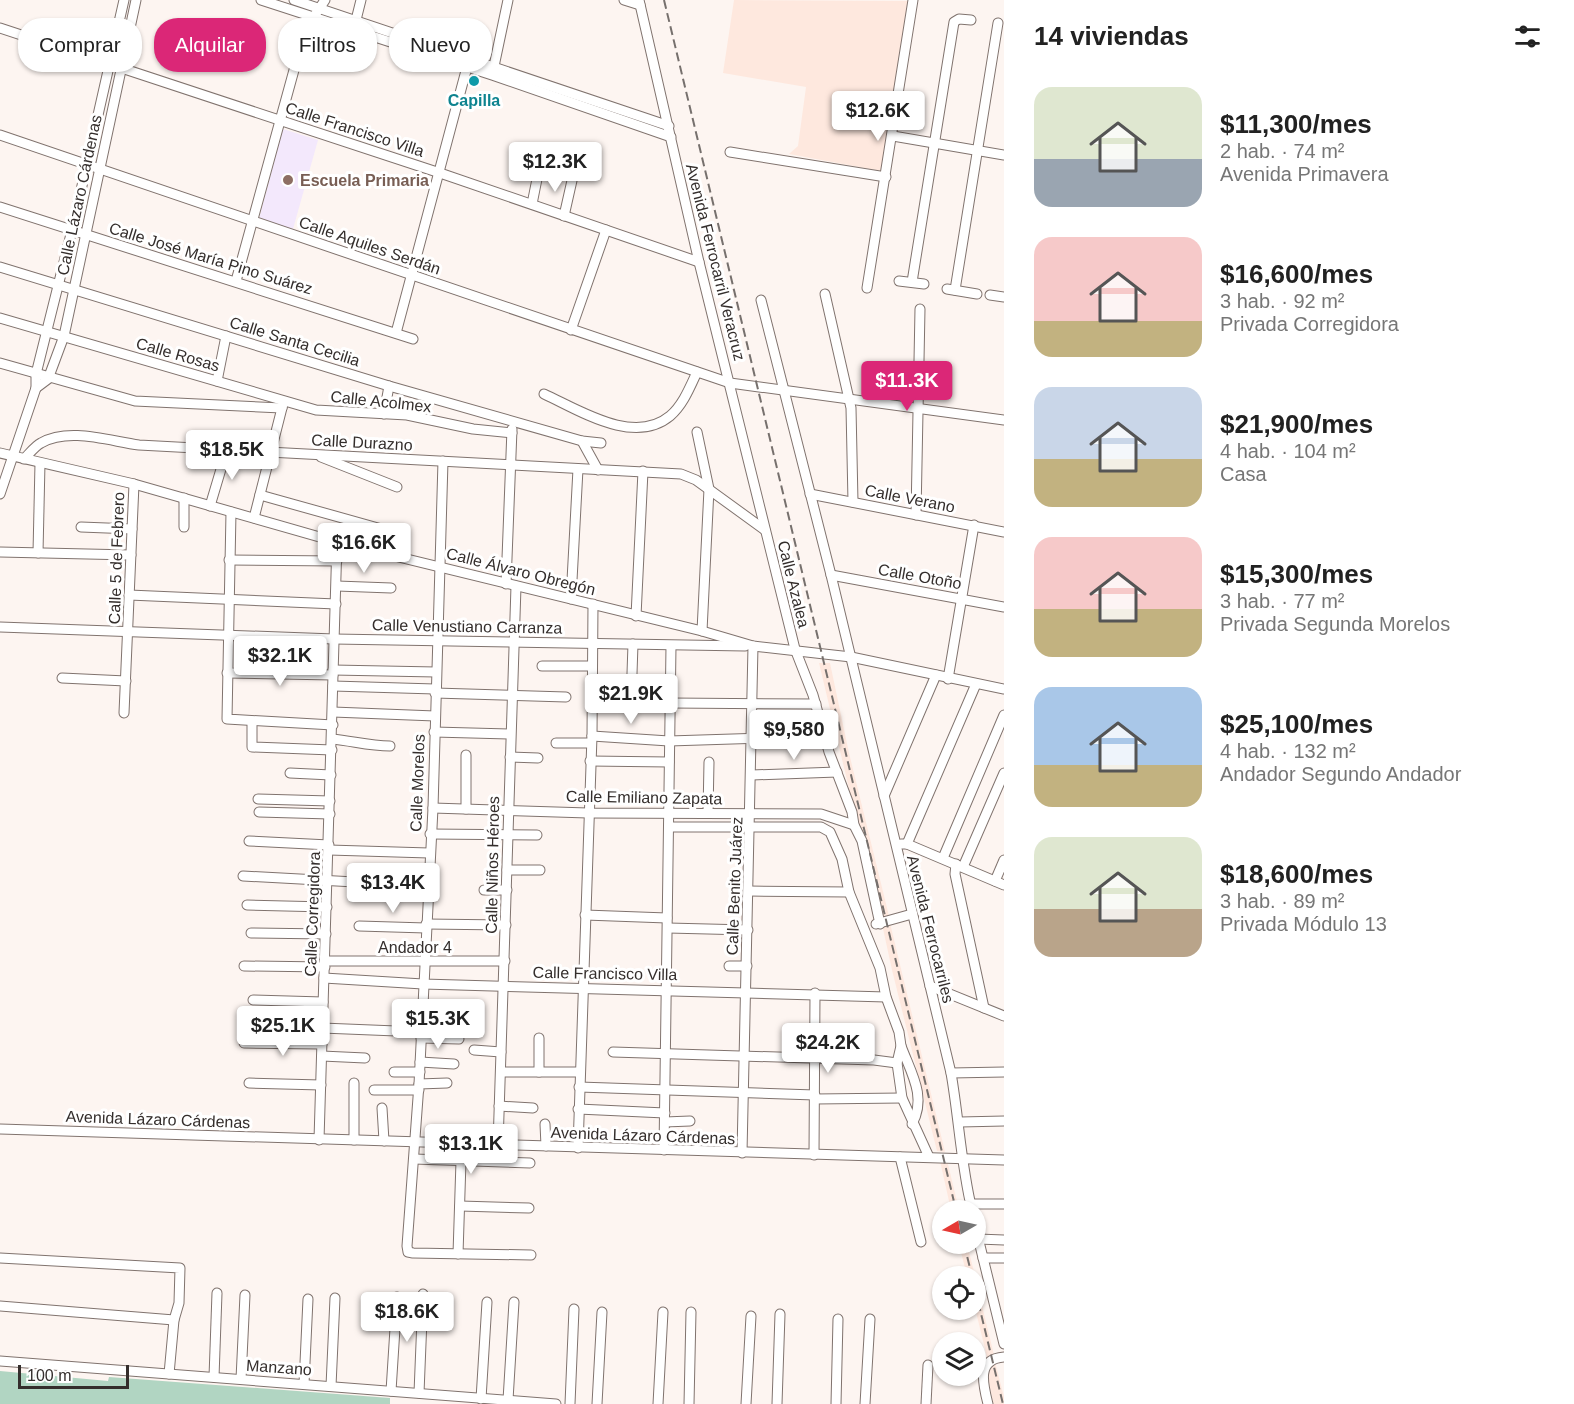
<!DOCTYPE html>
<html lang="es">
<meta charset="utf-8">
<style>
:root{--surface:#fff;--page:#f2f2f2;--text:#222;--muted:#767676;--accent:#db2777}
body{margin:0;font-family:Arial,sans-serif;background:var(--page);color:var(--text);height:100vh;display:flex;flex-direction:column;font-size:22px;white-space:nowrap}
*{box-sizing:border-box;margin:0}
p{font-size:20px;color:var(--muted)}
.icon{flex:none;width:33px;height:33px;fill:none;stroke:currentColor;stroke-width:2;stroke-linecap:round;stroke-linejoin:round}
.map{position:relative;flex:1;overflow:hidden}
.sheet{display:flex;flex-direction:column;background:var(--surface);width:570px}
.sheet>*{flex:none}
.hud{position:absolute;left:18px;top:18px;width:570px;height:54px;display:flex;gap:12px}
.needle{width:39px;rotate:261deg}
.buttons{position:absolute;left:932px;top:1200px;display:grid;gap:12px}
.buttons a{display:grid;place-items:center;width:54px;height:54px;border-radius:50%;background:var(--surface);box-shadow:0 2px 4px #0004;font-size:30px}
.scale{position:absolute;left:18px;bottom:15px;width:111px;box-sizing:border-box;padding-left:6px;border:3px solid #342e2c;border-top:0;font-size:16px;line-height:21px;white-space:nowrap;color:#342e2c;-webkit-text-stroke:4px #fff;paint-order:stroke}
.price{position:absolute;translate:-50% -51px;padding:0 14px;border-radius:6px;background:#fff;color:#222;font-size:20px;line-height:39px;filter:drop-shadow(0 2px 3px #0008)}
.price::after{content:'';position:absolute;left:50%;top:36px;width:18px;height:14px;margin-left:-9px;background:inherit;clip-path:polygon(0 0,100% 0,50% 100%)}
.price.active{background:var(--accent);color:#fff}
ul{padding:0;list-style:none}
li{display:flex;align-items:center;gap:18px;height:150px;padding:0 30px}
li span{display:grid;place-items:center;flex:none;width:168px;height:120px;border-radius:18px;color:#555}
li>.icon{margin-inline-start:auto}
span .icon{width:72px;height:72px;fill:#fffc;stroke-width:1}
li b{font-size:26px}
h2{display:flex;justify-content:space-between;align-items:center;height:72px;padding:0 30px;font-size:26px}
.pill{padding:0 21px;border-radius:24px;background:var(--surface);box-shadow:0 2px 4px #0004;font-size:21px;line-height:54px}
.pill.active{background:var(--accent);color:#fff}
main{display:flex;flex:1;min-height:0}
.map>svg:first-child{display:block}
.built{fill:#fee8de}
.education{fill:#f3e8fc}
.green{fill:#b1d5c2}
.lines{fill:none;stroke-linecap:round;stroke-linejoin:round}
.minor-casing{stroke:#80736e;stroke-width:11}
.minor{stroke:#fff;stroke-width:9}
.rail{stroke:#76706d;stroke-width:2;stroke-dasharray:9 4.5;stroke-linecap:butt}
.culture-dot{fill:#0f9aa8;stroke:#fff;stroke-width:2}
.education-dot{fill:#8d6e63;stroke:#fff;stroke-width:2}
.labels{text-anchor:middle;stroke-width:6;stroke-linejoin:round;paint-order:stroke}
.culture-label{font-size:16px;font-weight:bold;fill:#0d838f;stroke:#fff}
.street-label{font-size:16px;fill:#342e2c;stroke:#fff}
.education-label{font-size:16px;font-weight:bold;fill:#785e54;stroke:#fff;text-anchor:start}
</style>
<main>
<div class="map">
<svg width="1004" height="1404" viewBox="0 0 1004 1404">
<rect width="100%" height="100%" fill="#fdf5f1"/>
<!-- built -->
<g class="built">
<polygon points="734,0 908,1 881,171 789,154 798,146 806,87 723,73"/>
<polygon points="819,663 830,663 849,753 889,916 880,918"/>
<polygon points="890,923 945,1152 937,1151 892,970 882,924"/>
<polygon points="947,1160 959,1210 951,1210 940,1161"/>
<polygon points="959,1244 967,1244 975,1276 967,1276"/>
<polygon points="975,1277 994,1355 987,1357 975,1308"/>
<polygon points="995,1362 1004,1397 1004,1404 993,1404 989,1383 988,1363"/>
</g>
<!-- education -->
<polygon class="education" points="283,129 318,140 293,229 259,219"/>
<!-- green -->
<polygon class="green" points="0,1371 108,1381 109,1377 390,1398 390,1404 0,1404"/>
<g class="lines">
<defs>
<g id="minor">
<polyline points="261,0 492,75 671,137"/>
<polyline points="294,0 669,126"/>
<polyline points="624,0 640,5"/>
<polyline points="639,0 699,262 795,649 813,695 829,752 852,812 854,825 862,841 880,924"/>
<polyline points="356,20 361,0"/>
<polyline points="0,28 440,173 699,262"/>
<polyline points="493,71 508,0"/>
<polyline points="0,135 730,383 1004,420"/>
<polyline points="893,136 1004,155"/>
<polyline points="730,152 886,177"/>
<polyline points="532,204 537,179"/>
<polyline points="0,207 413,339"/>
<polyline points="564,216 573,176"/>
<polyline points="0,267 389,386 582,441 601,443"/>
<polyline points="236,281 305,30 325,0"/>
<polyline points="899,281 924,284"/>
<polyline points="912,282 954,22 959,19 971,20"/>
<polyline points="867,288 913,0"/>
<polyline points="947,289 977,294"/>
<polyline points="955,290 998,23"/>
<polyline points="825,294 851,408 853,502"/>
<polyline points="990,295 1004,297"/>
<path d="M761 300 831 575 951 1073C959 1119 961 1165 972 1210"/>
<polyline points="0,318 316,410 407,415 473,429 512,433"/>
<polyline points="571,330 606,230"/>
<polyline points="396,333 467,67"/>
<polyline points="0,363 135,401 282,408"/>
<polyline points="217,381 226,336"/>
<polyline points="36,388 48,379 64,336 136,0"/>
<path d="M544 394C579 410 634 446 670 416 683 405 690 387 697 372"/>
<polyline points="384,414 389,386"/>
<polyline points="697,432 709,489 702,631"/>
<polyline points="582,441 598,470"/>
<polyline points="0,453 134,484 337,542 702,631 753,646 851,657 1004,689"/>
<polyline points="321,457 397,487"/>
<path d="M24 459C29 454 35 446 41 443 69 427 109 441 139 445L681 474 696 480 765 530"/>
<polyline points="443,461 433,808 419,1084 407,1246 408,1252 413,1253 531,1255"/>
<polyline points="0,494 36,388 36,374 72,230 124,0"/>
<polyline points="810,494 1004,532"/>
<polyline points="260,495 403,535"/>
<polyline points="210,506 227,449"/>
<polyline points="231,512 227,719 333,725"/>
<polyline points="916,515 920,309"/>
<polyline points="254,518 283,404"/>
<polyline points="81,527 132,529"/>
<polyline points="184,527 184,498"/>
<polyline points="0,552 131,555"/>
<polyline points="38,553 40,463"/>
<polyline points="229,560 337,561"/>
<polyline points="831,575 1004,607"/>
<polyline points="506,584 512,429"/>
<polyline points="337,586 391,588"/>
<polyline points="129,595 336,604"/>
<polyline points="571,599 578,469"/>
<polyline points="636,616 643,471"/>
<polyline points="0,627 334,639 745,646"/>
<polyline points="542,666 592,666"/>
<polyline points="333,670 436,672"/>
<polyline points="227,673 333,675"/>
<polyline points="62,678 126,681"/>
<polyline points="948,679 974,525"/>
<polyline points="333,686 435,689"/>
<polyline points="435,693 566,697"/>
<polyline points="631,703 633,644"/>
<polyline points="670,703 816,704"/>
<polyline points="333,712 435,716"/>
<polyline points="124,713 134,484"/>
<polyline points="252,722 252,747 332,750"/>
<polyline points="434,732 509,734"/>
<polyline points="592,736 669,741 801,737 826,740"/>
<path d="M332 739C353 741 369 746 390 746"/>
<polyline points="556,743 591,743"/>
<polyline points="466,755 466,809"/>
<polyline points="510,757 538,758"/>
<polyline points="590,761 669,762"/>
<polyline points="290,773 331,775"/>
<polyline points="752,775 837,772"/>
<polyline points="884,796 936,675"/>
<polyline points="258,799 330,801"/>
<polyline points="433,808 588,813 821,814 854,825"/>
<polyline points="259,812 330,814"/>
<polyline points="708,813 709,762"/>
<polyline points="669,827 821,827 830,832 842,859 849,892 880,968 886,997 899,1032 901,1046 897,1063 902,1098 929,1157"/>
<polyline points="430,834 537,835"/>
<polyline points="249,841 329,845"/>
<polyline points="901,844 907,844 1004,885"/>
<polyline points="907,844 976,684"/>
<polyline points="329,850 429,853"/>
<polyline points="943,858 1004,715"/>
<polyline points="956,864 955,874 984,1008"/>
<polyline points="963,867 1004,773"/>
<polyline points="507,870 540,870"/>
<polyline points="243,876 428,886"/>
<polyline points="995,881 1004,860"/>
<polyline points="484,890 507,890"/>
<polyline points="749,891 849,892"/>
<polyline points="247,905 327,907"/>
<polyline points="585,915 667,918"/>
<polyline points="426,924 506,925"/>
<polyline points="876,924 912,914"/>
<polyline points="359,926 426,928"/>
<polyline points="668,928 748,930"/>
<polyline points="251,933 326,934"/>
<polyline points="326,961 505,961"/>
<polyline points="244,966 325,967"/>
<polyline points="729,966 747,966"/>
<polyline points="324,978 423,984 886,997"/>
<polyline points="930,986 1004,1016"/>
<polyline points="253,1000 323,1002"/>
<polyline points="322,1028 421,1032"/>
<polyline points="421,1038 459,1039"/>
<polyline points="244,1043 322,1044"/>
<path d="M901 1046C911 1073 927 1097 912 1124"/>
<polyline points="474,1050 501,1052"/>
<polyline points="613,1052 874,1060 897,1063"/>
<polyline points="322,1056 365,1058"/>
<polyline points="420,1062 454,1064"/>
<polyline points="394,1072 420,1072"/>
<polyline points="501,1072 579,1072"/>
<polyline points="539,1072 539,1038"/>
<polyline points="951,1073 1004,1072"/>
<polyline points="249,1083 321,1085"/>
<polyline points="419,1084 447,1083"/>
<polyline points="579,1087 815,1095"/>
<polyline points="374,1090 419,1090"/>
<polyline points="815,1099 902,1098"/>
<polyline points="499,1106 533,1108"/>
<polyline points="382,1108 384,1141"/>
<polyline points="578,1109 665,1113"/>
<polyline points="665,1122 690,1121"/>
<polyline points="960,1122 1004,1121"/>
<polyline points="545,1124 546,1146"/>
<polyline points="0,1129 1004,1160"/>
<polyline points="319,1140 337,542"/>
<polyline points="354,1140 354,1083"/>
<polyline points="498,1145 516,586"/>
<polyline points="578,1148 592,736 593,604"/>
<polyline points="664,1150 671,646"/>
<polyline points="742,1153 753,646"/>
<polyline points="814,1155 815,993"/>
<polyline points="900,1157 921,1242"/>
<polyline points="414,1159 530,1163"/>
<polyline points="970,1204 1004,1204"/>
<polyline points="460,1206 529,1208"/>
<polyline points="975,1225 1004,1344"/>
<polyline points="978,1239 1004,1240"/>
<polyline points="458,1254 461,1161"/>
<polyline points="0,1258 180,1268 179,1303 174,1320 169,1374"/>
<polyline points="983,1258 1004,1258"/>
<polyline points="0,1306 174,1320"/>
<polyline points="0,1361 556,1404"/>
<polyline points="214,1377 217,1293"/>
<polyline points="241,1379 245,1295"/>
<polyline points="304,1384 308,1299"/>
<polyline points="331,1386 335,1298"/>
<polyline points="391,1391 397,1297"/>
<polyline points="419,1393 423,1294"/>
<polyline points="481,1399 487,1302"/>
<polyline points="508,1400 514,1302"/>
<polyline points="570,1404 574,1309"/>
<polyline points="597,1404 602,1312"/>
<polyline points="658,1404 663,1312"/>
<polyline points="689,1404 691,1312"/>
<polyline points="746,1404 751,1316"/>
<polyline points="777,1404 780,1314"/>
<polyline points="836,1404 838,1319"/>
<polyline points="865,1404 870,1319"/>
<polyline points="926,1404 928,1365"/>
<path d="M988 1404C983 1384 976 1359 1004 1357"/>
</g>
</defs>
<!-- minor casing -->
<use href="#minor" class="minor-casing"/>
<!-- minor -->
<use href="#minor" class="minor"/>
<!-- rail -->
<g class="rail">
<polyline points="664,0 956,1210"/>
<polyline points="964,1244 972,1276"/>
<polyline points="975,1289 1003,1404"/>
</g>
</g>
<!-- markers -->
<circle class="culture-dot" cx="474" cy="81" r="6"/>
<circle class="education-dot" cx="288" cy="180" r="6"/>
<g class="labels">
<!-- culture labels -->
<g class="culture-label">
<text x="474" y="106">Capilla</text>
</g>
<!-- street labels -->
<g class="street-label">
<text transform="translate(355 129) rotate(18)" y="6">Calle Francisco Villa</text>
<text transform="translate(79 195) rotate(-78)" y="6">Calle Lázaro Cárdenas</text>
<text transform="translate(370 245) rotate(19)" y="6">Calle Aquiles Serdán</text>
<text transform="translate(211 258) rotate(17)" y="6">Calle José María Pino Suárez</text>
<text transform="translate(716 262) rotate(76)" y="6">Avenida Ferrocarril Veracruz</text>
<text transform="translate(295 341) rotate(17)" y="6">Calle Santa Cecilia</text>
<text transform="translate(178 354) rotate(16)" y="6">Calle Rosas</text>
<text transform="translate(381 401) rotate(6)" y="6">Calle Acolmex</text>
<text transform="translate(362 442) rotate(3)" y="6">Calle Durazno</text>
<text transform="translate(910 498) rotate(11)" y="6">Calle Verano</text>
<text transform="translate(116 558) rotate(-88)" y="6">Calle 5 de Febrero</text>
<text transform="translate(521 571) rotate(14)" y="6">Calle Álvaro Obregón</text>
<text transform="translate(920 576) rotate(10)" y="6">Calle Otoño</text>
<text transform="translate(794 584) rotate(76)" y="6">Calle Azalea</text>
<text transform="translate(467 626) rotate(1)" y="6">Calle Venustiano Carranza</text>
<text transform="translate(417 783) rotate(-88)" y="6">Calle Morelos</text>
<text transform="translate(644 797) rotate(1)" y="6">Calle Emiliano Zapata</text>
<text transform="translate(492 865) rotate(-89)" y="6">Calle Niños Héroes</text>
<text transform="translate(734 886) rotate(-88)" y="6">Calle Benito Juárez</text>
<text transform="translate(312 914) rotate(-88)" y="6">Calle Corregidora</text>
<text transform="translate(931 929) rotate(76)" y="6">Avenida Ferrocarriles</text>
<text x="415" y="953">Andador 4</text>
<text transform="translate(605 973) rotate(1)" y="6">Calle Francisco Villa</text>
<text transform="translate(158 1119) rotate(2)" y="6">Avenida Lázaro Cárdenas</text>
<text transform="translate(643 1135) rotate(2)" y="6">Avenida Lázaro Cárdenas</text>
<text transform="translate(279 1367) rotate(4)" y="6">Manzano</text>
</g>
<!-- education labels -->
<g class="education-label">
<text x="300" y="186">Escuela Primaria</text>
</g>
</g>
</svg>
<div class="buttons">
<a><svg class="needle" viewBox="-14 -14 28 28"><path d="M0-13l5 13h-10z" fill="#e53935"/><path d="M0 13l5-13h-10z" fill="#767676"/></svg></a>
<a><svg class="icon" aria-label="locate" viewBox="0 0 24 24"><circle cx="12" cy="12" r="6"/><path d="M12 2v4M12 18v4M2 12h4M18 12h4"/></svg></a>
<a><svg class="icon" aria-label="layers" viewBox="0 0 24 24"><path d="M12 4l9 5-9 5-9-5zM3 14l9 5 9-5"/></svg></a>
</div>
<div class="scale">100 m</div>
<b class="price" style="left:878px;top:142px">$12.6K</b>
<b class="price" style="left:555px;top:193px">$12.3K</b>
<b class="price active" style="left:907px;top:412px">$11.3K</b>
<b class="price" style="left:232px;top:481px">$18.5K</b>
<b class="price" style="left:364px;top:574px">$16.6K</b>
<b class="price" style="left:280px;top:687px">$32.1K</b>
<b class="price" style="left:631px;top:725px">$21.9K</b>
<b class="price" style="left:794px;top:761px">$9,580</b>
<b class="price" style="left:393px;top:914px">$13.4K</b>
<b class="price" style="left:438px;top:1050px">$15.3K</b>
<b class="price" style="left:283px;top:1057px">$25.1K</b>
<b class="price" style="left:828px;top:1074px">$24.2K</b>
<b class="price" style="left:471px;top:1175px">$13.1K</b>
<b class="price" style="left:407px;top:1343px">$18.6K</b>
<div class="hud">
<a class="pill">Comprar</a>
<a class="pill active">Alquilar</a>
<a class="pill">Filtros</a>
<a class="pill">Nuevo</a>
</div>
</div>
<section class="sheet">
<h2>14 viviendas<svg class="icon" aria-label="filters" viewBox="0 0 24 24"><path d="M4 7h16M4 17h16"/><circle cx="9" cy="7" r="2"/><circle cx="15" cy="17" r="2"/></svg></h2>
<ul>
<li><span style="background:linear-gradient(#dfe7d0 60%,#9aa5b1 0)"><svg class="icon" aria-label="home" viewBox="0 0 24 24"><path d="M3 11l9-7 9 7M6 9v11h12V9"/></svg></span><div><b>$11,300/mes</b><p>2 hab. · 74 m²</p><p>Avenida Primavera</p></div></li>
<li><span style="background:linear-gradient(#f6c9c9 70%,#c2b280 0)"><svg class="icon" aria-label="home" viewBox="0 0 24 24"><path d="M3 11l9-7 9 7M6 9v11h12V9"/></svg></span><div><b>$16,600/mes</b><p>3 hab. · 92 m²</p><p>Privada Corregidora</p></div></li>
<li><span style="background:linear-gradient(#c9d6e8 60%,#c2b280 0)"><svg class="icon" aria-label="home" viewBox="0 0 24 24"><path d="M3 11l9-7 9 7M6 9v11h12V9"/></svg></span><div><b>$21,900/mes</b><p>4 hab. · 104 m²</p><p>Casa</p></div></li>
<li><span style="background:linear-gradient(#f6c9c9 60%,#c2b280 0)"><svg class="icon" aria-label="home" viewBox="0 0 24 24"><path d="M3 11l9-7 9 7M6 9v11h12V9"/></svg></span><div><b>$15,300/mes</b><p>3 hab. · 77 m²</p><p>Privada Segunda Morelos</p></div></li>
<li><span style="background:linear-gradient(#a9c7e8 65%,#c2b280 0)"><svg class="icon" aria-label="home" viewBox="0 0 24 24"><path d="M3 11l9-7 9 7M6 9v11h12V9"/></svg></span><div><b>$25,100/mes</b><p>4 hab. · 132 m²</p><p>Andador Segundo Andador</p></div></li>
<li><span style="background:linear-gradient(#dfe7d0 60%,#b9a48a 0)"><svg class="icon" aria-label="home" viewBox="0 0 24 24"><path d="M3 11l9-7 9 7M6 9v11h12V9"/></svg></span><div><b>$18,600/mes</b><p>3 hab. · 89 m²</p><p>Privada Módulo 13</p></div></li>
</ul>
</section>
</main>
